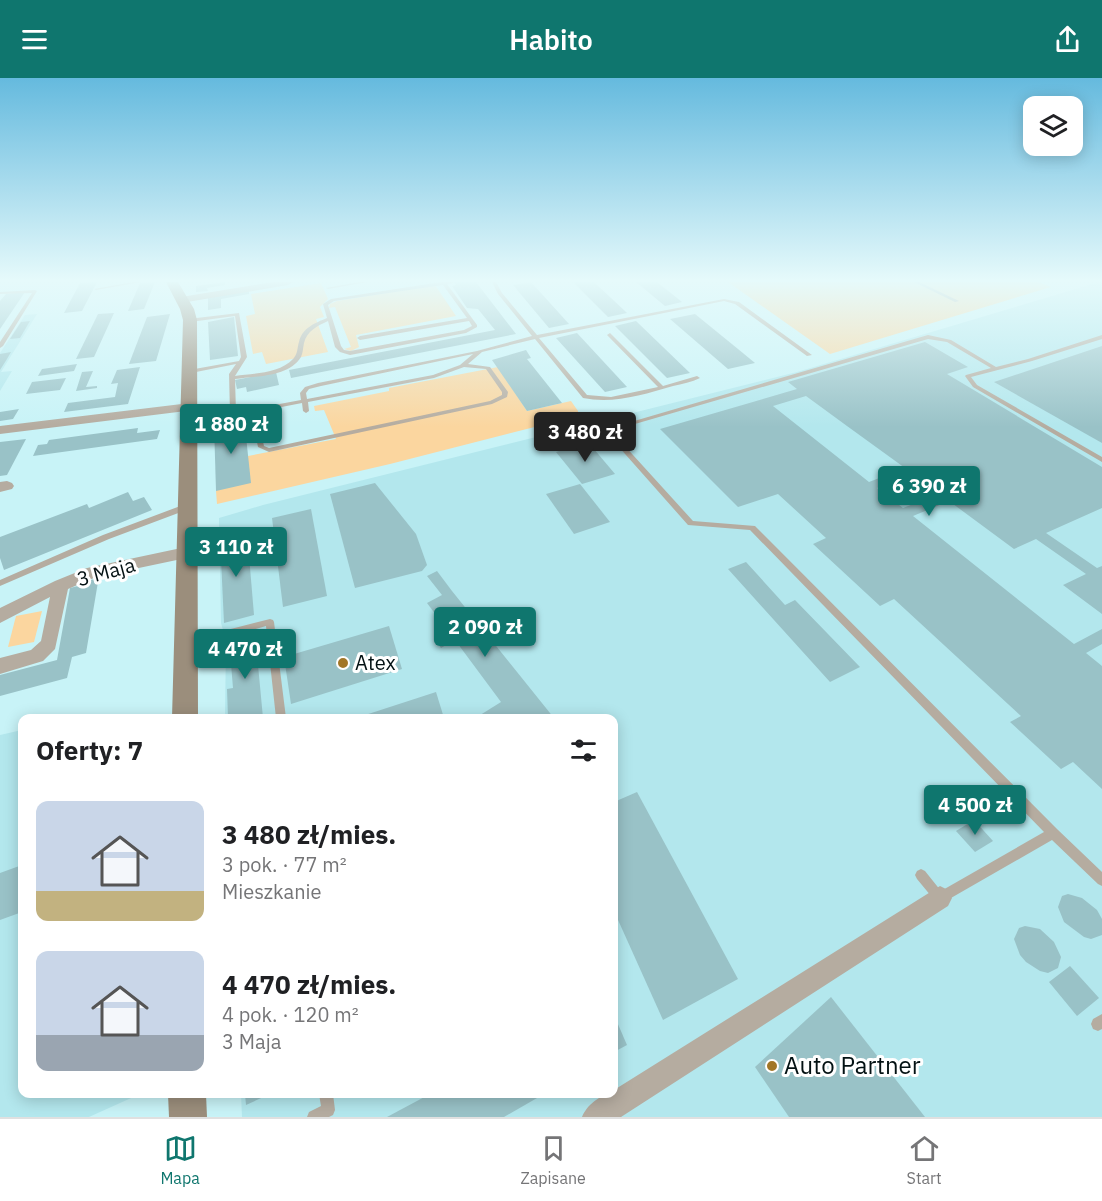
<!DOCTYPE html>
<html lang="pl">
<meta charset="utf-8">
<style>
:root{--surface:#fff;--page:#f2f2f2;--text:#202124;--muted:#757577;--line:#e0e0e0;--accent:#0f766e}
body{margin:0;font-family:"IBM Plex Sans",sans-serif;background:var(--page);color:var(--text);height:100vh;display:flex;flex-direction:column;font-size:22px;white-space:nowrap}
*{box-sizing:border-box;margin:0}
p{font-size:20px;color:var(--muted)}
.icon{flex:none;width:33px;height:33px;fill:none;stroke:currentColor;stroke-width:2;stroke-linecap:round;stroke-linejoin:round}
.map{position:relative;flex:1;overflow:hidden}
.sheet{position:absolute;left:18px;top:636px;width:600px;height:384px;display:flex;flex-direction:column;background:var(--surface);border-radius:12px;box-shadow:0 3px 15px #0003}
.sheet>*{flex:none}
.controls{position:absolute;left:1023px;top:18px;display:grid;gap:12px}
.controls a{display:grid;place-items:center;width:60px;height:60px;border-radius:12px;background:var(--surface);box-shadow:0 3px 15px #0003;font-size:30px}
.price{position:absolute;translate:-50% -51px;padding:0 14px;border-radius:6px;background:var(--accent);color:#fff;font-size:20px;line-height:39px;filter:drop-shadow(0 2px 3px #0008)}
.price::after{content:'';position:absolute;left:50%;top:36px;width:18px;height:14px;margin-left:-9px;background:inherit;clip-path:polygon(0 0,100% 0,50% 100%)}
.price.active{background:#222;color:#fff}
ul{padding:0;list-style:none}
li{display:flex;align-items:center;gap:18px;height:150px;padding:0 18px}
li span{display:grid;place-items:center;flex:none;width:168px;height:120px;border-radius:12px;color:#555}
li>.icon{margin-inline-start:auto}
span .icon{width:72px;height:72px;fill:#fffc;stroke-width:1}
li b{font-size:26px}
h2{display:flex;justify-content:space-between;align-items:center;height:72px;padding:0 18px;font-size:26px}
header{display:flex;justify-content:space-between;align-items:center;height:78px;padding:0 18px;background:var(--accent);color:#fff;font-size:27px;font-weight:600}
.tab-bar{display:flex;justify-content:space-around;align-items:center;height:84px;border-top:2px solid var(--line);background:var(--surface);font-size:16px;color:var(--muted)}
.tab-bar a{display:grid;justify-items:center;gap:3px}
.tab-bar .active{color:var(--accent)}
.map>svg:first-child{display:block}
.built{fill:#b3e7ed}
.green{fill:#fbd69f}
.building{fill:#99c2c7;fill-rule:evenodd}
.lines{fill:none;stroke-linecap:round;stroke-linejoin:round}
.lane{fill:#b5aca0;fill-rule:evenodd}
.street{fill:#b5aca0;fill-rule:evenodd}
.secondary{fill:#9b8e7c;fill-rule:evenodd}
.poi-dot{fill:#a27627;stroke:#fff;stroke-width:2}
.labels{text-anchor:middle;stroke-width:6;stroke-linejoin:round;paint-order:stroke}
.street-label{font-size:20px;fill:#031113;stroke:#fff}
.poi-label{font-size:20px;fill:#031113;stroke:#fff;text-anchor:start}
.near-poi-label{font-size:24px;fill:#031113;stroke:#fff;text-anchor:start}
</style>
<header><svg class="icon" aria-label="menu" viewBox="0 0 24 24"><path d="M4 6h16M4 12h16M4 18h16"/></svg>Habito<svg class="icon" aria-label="share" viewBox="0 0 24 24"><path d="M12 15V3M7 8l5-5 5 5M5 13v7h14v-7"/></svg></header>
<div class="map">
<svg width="1102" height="1039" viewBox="0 0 1102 1039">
<rect width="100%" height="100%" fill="#c8f3f7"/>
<!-- built -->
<g class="built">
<polygon points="1099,204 1102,204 1102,1039 242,1039 241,1016 614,1016 614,640 225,640 226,563 221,545 219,440 263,427 797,294"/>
<polygon points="37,236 1,294 12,293 0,313 0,275 25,237"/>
<polygon points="22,652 22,717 18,747 22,747 22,1016 140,1016 89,1039 0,1039 0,657"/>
</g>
<!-- green -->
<g class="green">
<polygon points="728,204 1038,204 1051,209 830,276"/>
<polygon points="321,205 328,221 320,229 324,239 316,241 328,274 266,286 262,274 253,276 246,238 255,236 251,216"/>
<polygon points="435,207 456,238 356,257 359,269 351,273 344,271 351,269 335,229 329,230 330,226 337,223"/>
<polygon points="498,289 527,333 571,323 578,333 578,338 390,386 217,426 216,413 248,378 336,361 324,332 315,333 314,328 389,313 389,310"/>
<polygon points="42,533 34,564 8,569 16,538"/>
</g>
<!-- building -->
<g class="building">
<polygon points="94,204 97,204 82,233 64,235 80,205"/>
<polygon points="155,204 144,231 128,233 140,205"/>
<polygon points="225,204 225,207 207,210 208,213 196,214 196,208"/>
<polygon points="454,204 476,204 516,256 291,300 289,292 495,252 478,231 467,230 452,208 456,207"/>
<polygon points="531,204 569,246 549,250 513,207"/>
<polygon points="573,204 594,204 627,235 608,239"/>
<polygon points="636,204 657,204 682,224 665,228"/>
<polygon points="249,212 249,216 221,221 221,230 208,232 208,218"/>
<polygon points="25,214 0,251 0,223 6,216"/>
<polygon points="114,235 94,279 76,281 98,236"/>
<polygon points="170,236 156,283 129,286 147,239"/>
<polygon points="695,236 738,271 755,285 728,291 670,241"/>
<polygon points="234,239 238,278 210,282 208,244"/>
<polygon points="30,243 20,260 10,261 21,244"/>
<polygon points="636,243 690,295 667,300 615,248"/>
<polygon points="577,255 627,309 605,314 556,260"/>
<path d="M925 264 968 289 947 296 1102 389V430L1046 455 1097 490 1102 488V536L1063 507 1086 496 1036 461 1014 471 949 423 913 438 1074 566 1102 551V566L1086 575 1102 588V711L1073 684 1061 691 1010 644 1021 638 894 521 880 528 813 466 826 460 778 416 738 429 660 351 797 311 788 304ZM806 318 847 348 905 390 869 404 773 328ZM913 396 939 416 903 430 877 410Z"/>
<polygon points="1102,268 1102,365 994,304"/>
<polygon points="526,272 531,280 527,281 562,325 527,333 492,282"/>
<polygon points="11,274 7,281 0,292 0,276"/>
<polygon points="77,286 74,293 38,298 42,291"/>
<polygon points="140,289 128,326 64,334 68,325 115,319 118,305 111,306 117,292"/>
<polygon points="93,293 86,309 97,308 97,310 76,313 82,294"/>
<polygon points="276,294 279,307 247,314 246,309 237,311 235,302"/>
<polygon points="66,300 60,312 26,316 32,304"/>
<polygon points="19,331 13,341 0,343 0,334"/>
<polygon points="244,340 251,405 216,413 214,346"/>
<polygon points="138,350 137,355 160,352 157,361 33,378 38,367 47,366 49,362"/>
<polygon points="26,361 7,397 0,398 0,364"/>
<polygon points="588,364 615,396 582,406 556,374"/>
<polygon points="375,405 416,456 427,487 422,493 355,510 330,416"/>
<polygon points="580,406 610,444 574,456 546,416"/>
<polygon points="128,414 133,423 144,419 152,432 4,492 0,480 0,459 87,426 89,430"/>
<polygon points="311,431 327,518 283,529 272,440"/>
<polygon points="247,454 254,537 224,545 220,460"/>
<polygon points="746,484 785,527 795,522 860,589 830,604 728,491"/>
<polygon points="437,493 452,513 554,640 477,640 477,639 501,624 455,562 441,570 434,560 448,553 427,525 442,517 427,498"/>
<polygon points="95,501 94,505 98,504 86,575 72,579 67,600 0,618 0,597 57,582 70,510 82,507 83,504"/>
<polygon points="389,548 402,591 291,626 284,579"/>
<polygon points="255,555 263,640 228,640 227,611 233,610 229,562"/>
<polygon points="436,614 444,640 356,640"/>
<polygon points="637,714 738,901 663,942 614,833 614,724"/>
<polygon points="974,742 993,763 975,774 956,753"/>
<polygon points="22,787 22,834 0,842 0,795"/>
<polygon points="1068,816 1082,820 1097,832 1102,841 1102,857 1091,861 1084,859 1064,844 1058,829 1062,818"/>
<polygon points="1025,848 1040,851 1054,864 1061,879 1058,890 1048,895 1040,893 1026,884 1020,877 1014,861 1019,850"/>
<polygon points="1070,888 1099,920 1077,938 1049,904"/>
<polygon points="831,919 925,1039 789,1039 755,989"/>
<polygon points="614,937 627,967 614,974"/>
<polygon points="245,1016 270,1016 246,1027"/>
<polygon points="430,1016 544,1016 504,1039 387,1039"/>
</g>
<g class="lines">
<!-- lane -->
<g class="lane">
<polygon points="133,204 141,204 96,212 94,211"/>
<polygon points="359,204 368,204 328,211 326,210"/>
<path d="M441 204H453V205L447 206 477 247V249L466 255 350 277 340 274 335 269 328 243C317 248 307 253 304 265 303 270 303 274 301 279 289 299 256 298 235 301L236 334 301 322 300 315 305 309 318 305 477 273 532 258 498 216 492 204H496L502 215 537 257 724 221 739 224 812 277 807 278 735 226 724 223 539 260 587 317 611 319 658 309 608 258 607 257 610 255 663 308 697 298 700 300C692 304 682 306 673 308 643 317 613 326 583 320L535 261 482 274 468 286 490 289 508 314 507 319 492 326 269 374 258 369 251 335 189 347 186 345 189 343 230 335 229 296 236 286 191 295 189 294V292L239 283 241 279 235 238 190 244 187 242 188 241 239 235 247 279 235 298C253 295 279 296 293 281 298 276 297 270 299 264 302 250 315 245 327 240L323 226 331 221ZM443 207 467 240 360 258 357 260 360 262 469 243 472 248 464 252 350 273 344 272 341 268 328 227 334 223ZM473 276 460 287 433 297 307 321 306 315 309 311 321 308ZM464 289 486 291 502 314V317L490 323 269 370 264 368 256 334 302 325 303 333 306 335 309 333 308 324 434 300Z"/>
<polygon points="914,204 919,204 959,223 955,224"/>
<polygon points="35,212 37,213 3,268 0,270 0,264 32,215 0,216 0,214"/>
<path d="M928 257 951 262 996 289 1028 281 1102 257V261L1032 283 971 299 977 307 1102 379V384L973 309 965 298 966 297 991 290 947 264 928 261 628 348C621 355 620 357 623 366L693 443 755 448 1057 751 1102 794V808L1098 806 1052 762 944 824 940 826 936 824 917 801 915 797 917 793 921 791 925 793 941 813 1044 754 750 452 688 447 618 368 614 359 617 352 624 346Z"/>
<polygon points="183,427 186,427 190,429 189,431 109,461 0,508 0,502 103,457"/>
<polygon points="270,541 273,542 274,544 286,640 276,640 266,548 188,570 185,569 184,566 185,563 188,562"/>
<polygon points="1102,936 1102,951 1098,953 1093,951 1091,946 1093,941"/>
<polygon points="319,1016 333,1016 335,1032 333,1037 329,1039 307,1039 309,1034 321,1028"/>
</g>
<!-- street -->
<g class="street">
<polygon points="273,204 293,204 288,207 181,225 176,222 181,219"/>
<polygon points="190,325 196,329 194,332 0,356 0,348"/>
<polygon points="7,403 12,405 14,408 12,411 0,414 0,404"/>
<polygon points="186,469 191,471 194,475 191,479 96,499 68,511 55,571 43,583 0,596 0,580 31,572 41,563 50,519 0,545 0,530 55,503 87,490"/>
<path d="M940 808 948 812 952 820 948 828 621 1039H582C587 1027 600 1016 614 1016V1012Z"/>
</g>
<!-- secondary -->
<g class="secondary">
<polygon points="166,204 178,204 194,231 197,242 198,640 172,640 183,242 180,231"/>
<polygon points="168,1016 206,1016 207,1039 169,1039"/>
</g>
</g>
<!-- sky -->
<linearGradient id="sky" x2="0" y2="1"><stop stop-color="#65bade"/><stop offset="0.58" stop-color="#e6fafb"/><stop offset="1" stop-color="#e6fafb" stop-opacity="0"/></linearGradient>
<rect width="1102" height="349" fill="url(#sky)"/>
<!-- markers -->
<g class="poi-dot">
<circle cx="343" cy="585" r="6"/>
<circle cx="772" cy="988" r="6"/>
</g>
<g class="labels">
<!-- street labels -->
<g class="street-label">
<text transform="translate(106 494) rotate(-15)" y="7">3 Maja</text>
</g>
<!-- poi labels -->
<g class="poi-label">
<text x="355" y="592">Atex</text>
</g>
<!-- near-poi labels -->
<g class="near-poi-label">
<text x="784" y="996">Auto Partner</text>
</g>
</g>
</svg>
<div class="controls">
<a><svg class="icon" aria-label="layers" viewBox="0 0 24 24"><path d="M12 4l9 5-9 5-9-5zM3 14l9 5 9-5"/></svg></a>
</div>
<b class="price" style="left:231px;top:377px">1 880 zł</b>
<b class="price active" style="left:585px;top:385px">3 480 zł</b>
<b class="price" style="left:929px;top:439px">6 390 zł</b>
<b class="price" style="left:236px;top:500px">3 110 zł</b>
<b class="price" style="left:485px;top:580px">2 090 zł</b>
<b class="price" style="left:245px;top:602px">4 470 zł</b>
<b class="price" style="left:975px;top:758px">4 500 zł</b>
<section class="sheet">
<h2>Oferty: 7<svg class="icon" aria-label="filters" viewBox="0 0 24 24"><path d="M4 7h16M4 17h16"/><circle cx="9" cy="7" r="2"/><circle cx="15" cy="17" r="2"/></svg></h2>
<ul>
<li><span style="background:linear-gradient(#c9d6e8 75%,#c2b280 0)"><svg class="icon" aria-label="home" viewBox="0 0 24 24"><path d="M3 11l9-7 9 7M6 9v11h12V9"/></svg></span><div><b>3 480 zł/mies.</b><p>3 pok. · 77 m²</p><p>Mieszkanie</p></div></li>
<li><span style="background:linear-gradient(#c9d6e8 70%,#9aa5b1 0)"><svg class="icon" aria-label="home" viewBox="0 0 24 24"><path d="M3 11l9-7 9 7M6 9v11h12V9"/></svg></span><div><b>4 470 zł/mies.</b><p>4 pok. · 120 m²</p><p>3 Maja</p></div></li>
</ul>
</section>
</div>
<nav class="tab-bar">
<a class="active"><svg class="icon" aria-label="map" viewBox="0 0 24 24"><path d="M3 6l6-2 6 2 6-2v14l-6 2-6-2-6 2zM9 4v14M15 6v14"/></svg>Mapa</a>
<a><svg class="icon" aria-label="saved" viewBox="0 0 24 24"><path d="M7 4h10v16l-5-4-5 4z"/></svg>Zapisane</a>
<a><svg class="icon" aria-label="home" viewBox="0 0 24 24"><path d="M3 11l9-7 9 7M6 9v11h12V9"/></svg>Start</a>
</nav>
